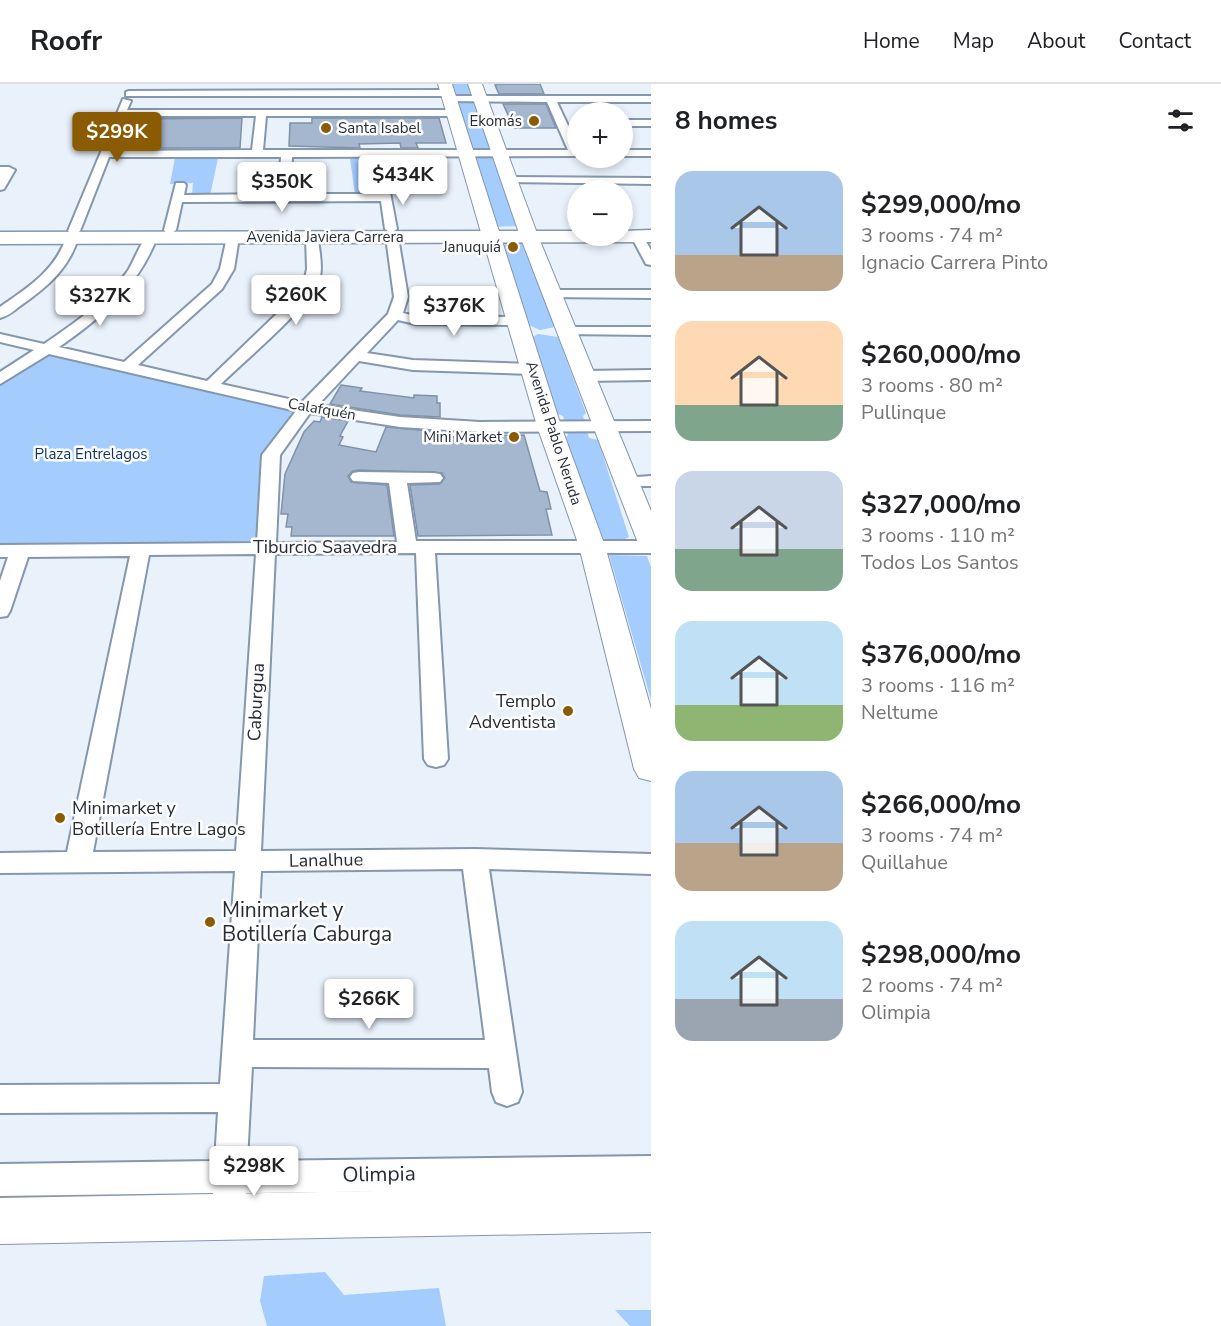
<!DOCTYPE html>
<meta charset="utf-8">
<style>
:root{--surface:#fff;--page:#f6f6f6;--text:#202124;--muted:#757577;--line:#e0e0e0;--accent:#8b5b01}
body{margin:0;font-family:"Nunito Sans",sans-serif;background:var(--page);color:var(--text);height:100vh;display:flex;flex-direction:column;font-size:22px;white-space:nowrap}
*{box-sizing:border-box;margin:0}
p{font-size:20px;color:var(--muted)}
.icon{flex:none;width:33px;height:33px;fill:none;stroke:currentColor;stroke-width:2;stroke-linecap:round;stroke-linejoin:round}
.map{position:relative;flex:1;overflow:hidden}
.drawer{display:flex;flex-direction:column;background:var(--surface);width:570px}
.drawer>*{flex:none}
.controls{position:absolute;left:567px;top:18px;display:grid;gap:12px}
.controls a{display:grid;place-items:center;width:66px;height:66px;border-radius:50%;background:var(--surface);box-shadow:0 3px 9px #0003;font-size:30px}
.price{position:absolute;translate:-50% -51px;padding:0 14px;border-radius:6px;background:#fff;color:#222;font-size:20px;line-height:39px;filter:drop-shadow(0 2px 3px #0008)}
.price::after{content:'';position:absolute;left:50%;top:36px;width:18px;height:14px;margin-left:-9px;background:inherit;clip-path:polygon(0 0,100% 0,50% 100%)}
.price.on{background:var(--accent);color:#fff}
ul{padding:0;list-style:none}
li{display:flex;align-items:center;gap:18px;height:150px;padding:0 24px}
li span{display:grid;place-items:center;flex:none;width:168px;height:120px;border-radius:18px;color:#555}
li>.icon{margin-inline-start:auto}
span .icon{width:72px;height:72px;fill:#fffc;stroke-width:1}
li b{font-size:26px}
h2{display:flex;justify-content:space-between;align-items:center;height:72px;padding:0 24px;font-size:26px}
header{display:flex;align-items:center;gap:36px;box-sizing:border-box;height:84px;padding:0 30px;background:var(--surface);border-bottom:2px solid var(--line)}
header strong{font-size:28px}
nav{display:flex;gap:33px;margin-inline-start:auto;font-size:21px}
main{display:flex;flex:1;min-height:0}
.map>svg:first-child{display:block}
.green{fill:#a4ccfc}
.building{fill:#a4b7ce;stroke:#8092a9;stroke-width:1.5}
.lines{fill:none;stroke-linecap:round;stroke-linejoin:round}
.street-casing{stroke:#8497ad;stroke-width:4}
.secondary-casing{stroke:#8497ad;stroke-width:2}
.primary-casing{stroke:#8497ad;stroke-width:3}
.street{fill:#fff;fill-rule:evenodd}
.secondary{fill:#fff;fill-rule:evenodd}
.primary{fill:#fff;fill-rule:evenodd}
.poi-dot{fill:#8b5b01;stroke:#fdfdfd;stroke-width:2}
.labels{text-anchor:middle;stroke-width:5;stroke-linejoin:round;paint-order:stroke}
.far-poi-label{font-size:15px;fill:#262d37;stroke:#fdfdfd;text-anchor:end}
.far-street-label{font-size:15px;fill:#262d37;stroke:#fdfdfd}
.far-park-label{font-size:15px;fill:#11355c;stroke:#fdfdfd}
.street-label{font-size:18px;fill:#262d37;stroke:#fdfdfd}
.poi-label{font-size:18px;fill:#262d37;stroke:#fdfdfd;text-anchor:end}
.near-poi-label{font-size:21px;fill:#262d37;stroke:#fdfdfd;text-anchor:start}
.near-street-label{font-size:21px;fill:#262d37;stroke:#fdfdfd}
</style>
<header>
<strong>Roofr</strong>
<nav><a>Home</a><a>Map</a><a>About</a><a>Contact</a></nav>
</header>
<main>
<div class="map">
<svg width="651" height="1242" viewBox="0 0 651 1242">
<rect width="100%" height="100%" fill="#e9f1fb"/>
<!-- green -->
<g class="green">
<polygon points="449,0 471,0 493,68 471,68"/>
<polygon points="175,74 218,74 210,112 192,112 193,99 170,100"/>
<polygon points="350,74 392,74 395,99 374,99 375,111 355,111"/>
<polygon points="473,74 495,74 520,142 493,143"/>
<polygon points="502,156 523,157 555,243 540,246 526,240 500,159"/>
<polygon points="538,250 558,253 586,329 583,332 589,354 598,356 629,453 621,457 599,454 562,358 568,351 563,332 555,329 531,254"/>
<polygon points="47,269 296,326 262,371 256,458 0,461 0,300"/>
<polygon points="609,471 647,472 651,483 651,616"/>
<polygon points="325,1188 344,1211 439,1204 446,1242 267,1242 260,1217 264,1192"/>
<polygon points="615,1226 651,1226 651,1242 630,1242"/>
</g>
<!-- building -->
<g class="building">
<polygon points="499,0 540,0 544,10 499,10 495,1"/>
<polygon points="503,20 546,20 556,44 514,44"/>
<polygon points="242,34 240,64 139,64 139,61 132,61 139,37 144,37 145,35"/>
<polygon points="312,34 439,34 446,59 416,59 418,64 401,64 400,59 359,60 360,64 289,62 290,39 312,39"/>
<polygon points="341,301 362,304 360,307 414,314 414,311 437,312 437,319 440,319 440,333 400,331 330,320"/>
<polygon points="322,333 348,337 340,352 343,353 339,361 376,368 386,343 441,348 441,353 524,351 540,407 547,408 551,425 546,425 552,451 418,452 410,401 440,400 445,394 442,389 359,386 353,387 348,392 351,398 387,401 394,452 291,452 292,443 286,443 288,430 281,430 285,390 304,348 314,337 320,338"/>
</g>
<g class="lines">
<defs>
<g id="street">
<polygon points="129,7 448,6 453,9 448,12 126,12 126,8"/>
<path d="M450 12H651V18H557L578 63V72L292 73 291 110H380L381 103H389L397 145 391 149 385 145 381 117 182 118 176 146 170 150 166 149 164 146 176 99H184L186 101 184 111 279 110 281 73H109L80 147 74 151 78 154C69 185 46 204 20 222 14 227 8 232 0 234V223C27 204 55 187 66 154L72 150 68 147 123 15 131 17 127 26H453L458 29 453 32H266L263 66H568L547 18 447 17 445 15ZM125 32H256L252 66 111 67Z"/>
<rect x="622" y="36" width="29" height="6"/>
<rect x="622" y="66" width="29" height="6"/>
<polygon points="0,83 9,83 15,86 4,105 0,106"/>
<polygon points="509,93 651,94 651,100 505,98 505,94"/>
<polygon points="637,148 641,149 651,166 651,181 646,180 631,152"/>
<path d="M151 149 157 153C139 202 101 234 59 263L124 278 212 200 220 185 227 153 233 149 239 153 234 185 222 205 138 281 207 297 290 217 304 199 307 185 306 153 312 149 318 153C319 167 324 186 318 199 306 226 244 277 221 300L302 318 388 230 394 213 386 153 392 149 398 153 408 213 403 229 415 232 518 233 525 237 518 241 415 240 398 236 367 269 413 276 533 280 541 285 533 290 413 286 359 277 318 321 400 333 480 338 651 337V347L480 348 400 343 310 329 280 371 276 459 397 458 389 399 353 397 350 393 353 389 359 388 434 389 440 390 443 394 440 398 407 399 416 457H651V469H435L448 675 444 681 436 683 428 681 424 675 416 469 275 470 261 767 475 765 651 770V790L489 785 522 1008 518 1018 507 1022 496 1018 492 1008 489 984 252 983 247 1077 651 1072V1104L246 1109 245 1133 240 1145 228 1150 216 1145 211 1133 213 1109 0 1112V1080L215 1077 218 1028 0 1029V1001L220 1000 235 787 0 789V769L67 768 130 472 28 473 10 527 7 532 0 533V497L8 473H0V461L257 459 262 371 296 327 49 270 0 300V288L34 266 0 258V250L44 260C73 240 106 218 127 188 133 180 143 151 151 149ZM256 470 236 767 93 768 149 471ZM463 785 485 956H253L261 787Z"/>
<polygon points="551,206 651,206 651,214 546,213 544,210"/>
<polygon points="566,243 651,243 651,251 561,250 559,247"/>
<polygon points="651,286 651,296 583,297 575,292 583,287"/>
<polygon points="651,392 651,402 622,402 619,398 622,394"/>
</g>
<g id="secondary">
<polygon points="438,0 452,0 561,342 605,462 651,625 651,697 639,694 634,685 579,462 537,342"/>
<polygon points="468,0 482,0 538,152 651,427 651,467 642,465 638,459 520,152"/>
<polygon points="651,1102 651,1148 0,1160 0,1114"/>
</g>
<polygon id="primary" points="651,146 651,158 0,160 0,148 578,147 578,152 622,152 622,147"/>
</defs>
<!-- street casing -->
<use href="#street" class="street-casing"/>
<!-- secondary casing -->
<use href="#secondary" class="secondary-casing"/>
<!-- primary casing -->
<use href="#primary" class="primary-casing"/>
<!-- street -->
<use href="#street" class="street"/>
<!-- secondary -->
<use href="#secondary" class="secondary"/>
<!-- primary -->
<use href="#primary" class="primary"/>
</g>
<!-- markers -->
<g class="poi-dot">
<circle cx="534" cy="37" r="6"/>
<circle cx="326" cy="44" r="6"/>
<circle cx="513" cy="163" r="6"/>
<circle cx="514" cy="353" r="6"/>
<circle cx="568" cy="627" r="6"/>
<circle cx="60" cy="734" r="6"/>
<circle cx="210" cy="838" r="6"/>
</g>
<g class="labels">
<!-- far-poi labels -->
<g class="far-poi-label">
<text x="522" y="42">Ekomás</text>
<text x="338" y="49" text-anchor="start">Santa Isabel</text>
<text x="501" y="168">Januquiá</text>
<text x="502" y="358">Mini Market</text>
</g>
<!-- far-street labels -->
<g class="far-street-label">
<text x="325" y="158">Avenida Javiera Carrera</text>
<text transform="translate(322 325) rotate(10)" y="5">Calafquén</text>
<text transform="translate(554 349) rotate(72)" y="5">Avenida Pablo Neruda</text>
</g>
<!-- far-park labels -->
<g class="far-park-label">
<text x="91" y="375">Plaza Entrelagos</text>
</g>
<!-- street labels -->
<g class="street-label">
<text x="325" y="469">Tiburcio Saavedra</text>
<text transform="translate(256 618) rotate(-87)" y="6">Caburgua</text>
<text transform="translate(326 776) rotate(-1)" y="6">Lanalhue</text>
</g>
<!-- poi labels -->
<g class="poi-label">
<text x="556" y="623">Templo<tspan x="556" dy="21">Adventista</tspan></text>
<text x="72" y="730" text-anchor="start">Minimarket y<tspan x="72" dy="21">Botillería Entre Lagos</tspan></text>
</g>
<!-- near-poi labels -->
<g class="near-poi-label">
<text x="222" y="833">Minimarket y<tspan x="222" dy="24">Botillería Caburga</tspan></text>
</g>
<!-- near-street labels -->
<g class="near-street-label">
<text transform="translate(379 1090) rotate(-1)" y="7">Olimpia</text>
</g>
</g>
</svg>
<div class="controls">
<a>+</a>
<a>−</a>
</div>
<b class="price on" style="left:117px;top:79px">$299K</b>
<b class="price" style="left:403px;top:122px">$434K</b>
<b class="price" style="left:282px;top:129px">$350K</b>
<b class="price" style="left:296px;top:242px">$260K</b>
<b class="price" style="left:100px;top:243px">$327K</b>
<b class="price" style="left:454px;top:253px">$376K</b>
<b class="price" style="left:369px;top:946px">$266K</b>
<b class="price" style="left:254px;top:1113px">$298K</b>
</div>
<section class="drawer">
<h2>8 homes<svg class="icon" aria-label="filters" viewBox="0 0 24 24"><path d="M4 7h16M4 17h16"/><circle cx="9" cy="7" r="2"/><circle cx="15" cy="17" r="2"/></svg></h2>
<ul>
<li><span style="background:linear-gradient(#a9c7e8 70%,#b9a48a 0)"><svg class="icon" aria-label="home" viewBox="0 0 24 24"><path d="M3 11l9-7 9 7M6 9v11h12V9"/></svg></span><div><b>$299,000/mo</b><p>3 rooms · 74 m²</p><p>Ignacio Carrera Pinto</p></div></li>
<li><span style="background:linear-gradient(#ffd9b3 70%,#7fa58c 0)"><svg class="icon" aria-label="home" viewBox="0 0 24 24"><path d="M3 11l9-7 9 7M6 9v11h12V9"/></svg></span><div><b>$260,000/mo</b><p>3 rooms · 80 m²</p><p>Pullinque</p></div></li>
<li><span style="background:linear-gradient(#c9d6e8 65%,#7fa58c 0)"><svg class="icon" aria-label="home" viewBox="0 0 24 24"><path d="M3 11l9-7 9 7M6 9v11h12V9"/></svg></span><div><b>$327,000/mo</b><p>3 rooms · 110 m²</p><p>Todos Los Santos</p></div></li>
<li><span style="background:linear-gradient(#bfe0f5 70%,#8fb573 0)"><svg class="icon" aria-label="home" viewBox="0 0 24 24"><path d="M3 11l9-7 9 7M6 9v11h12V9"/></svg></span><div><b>$376,000/mo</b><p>3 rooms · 116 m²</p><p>Neltume</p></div></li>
<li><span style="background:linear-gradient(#a9c7e8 60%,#b9a48a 0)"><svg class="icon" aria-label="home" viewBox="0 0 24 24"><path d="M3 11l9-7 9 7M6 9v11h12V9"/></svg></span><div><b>$266,000/mo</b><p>3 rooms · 74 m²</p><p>Quillahue</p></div></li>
<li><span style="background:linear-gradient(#bfe0f5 65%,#9aa5b1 0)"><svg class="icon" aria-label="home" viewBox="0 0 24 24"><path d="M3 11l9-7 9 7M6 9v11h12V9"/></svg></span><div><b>$298,000/mo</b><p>2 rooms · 74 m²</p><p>Olimpia</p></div></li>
</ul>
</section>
</main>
